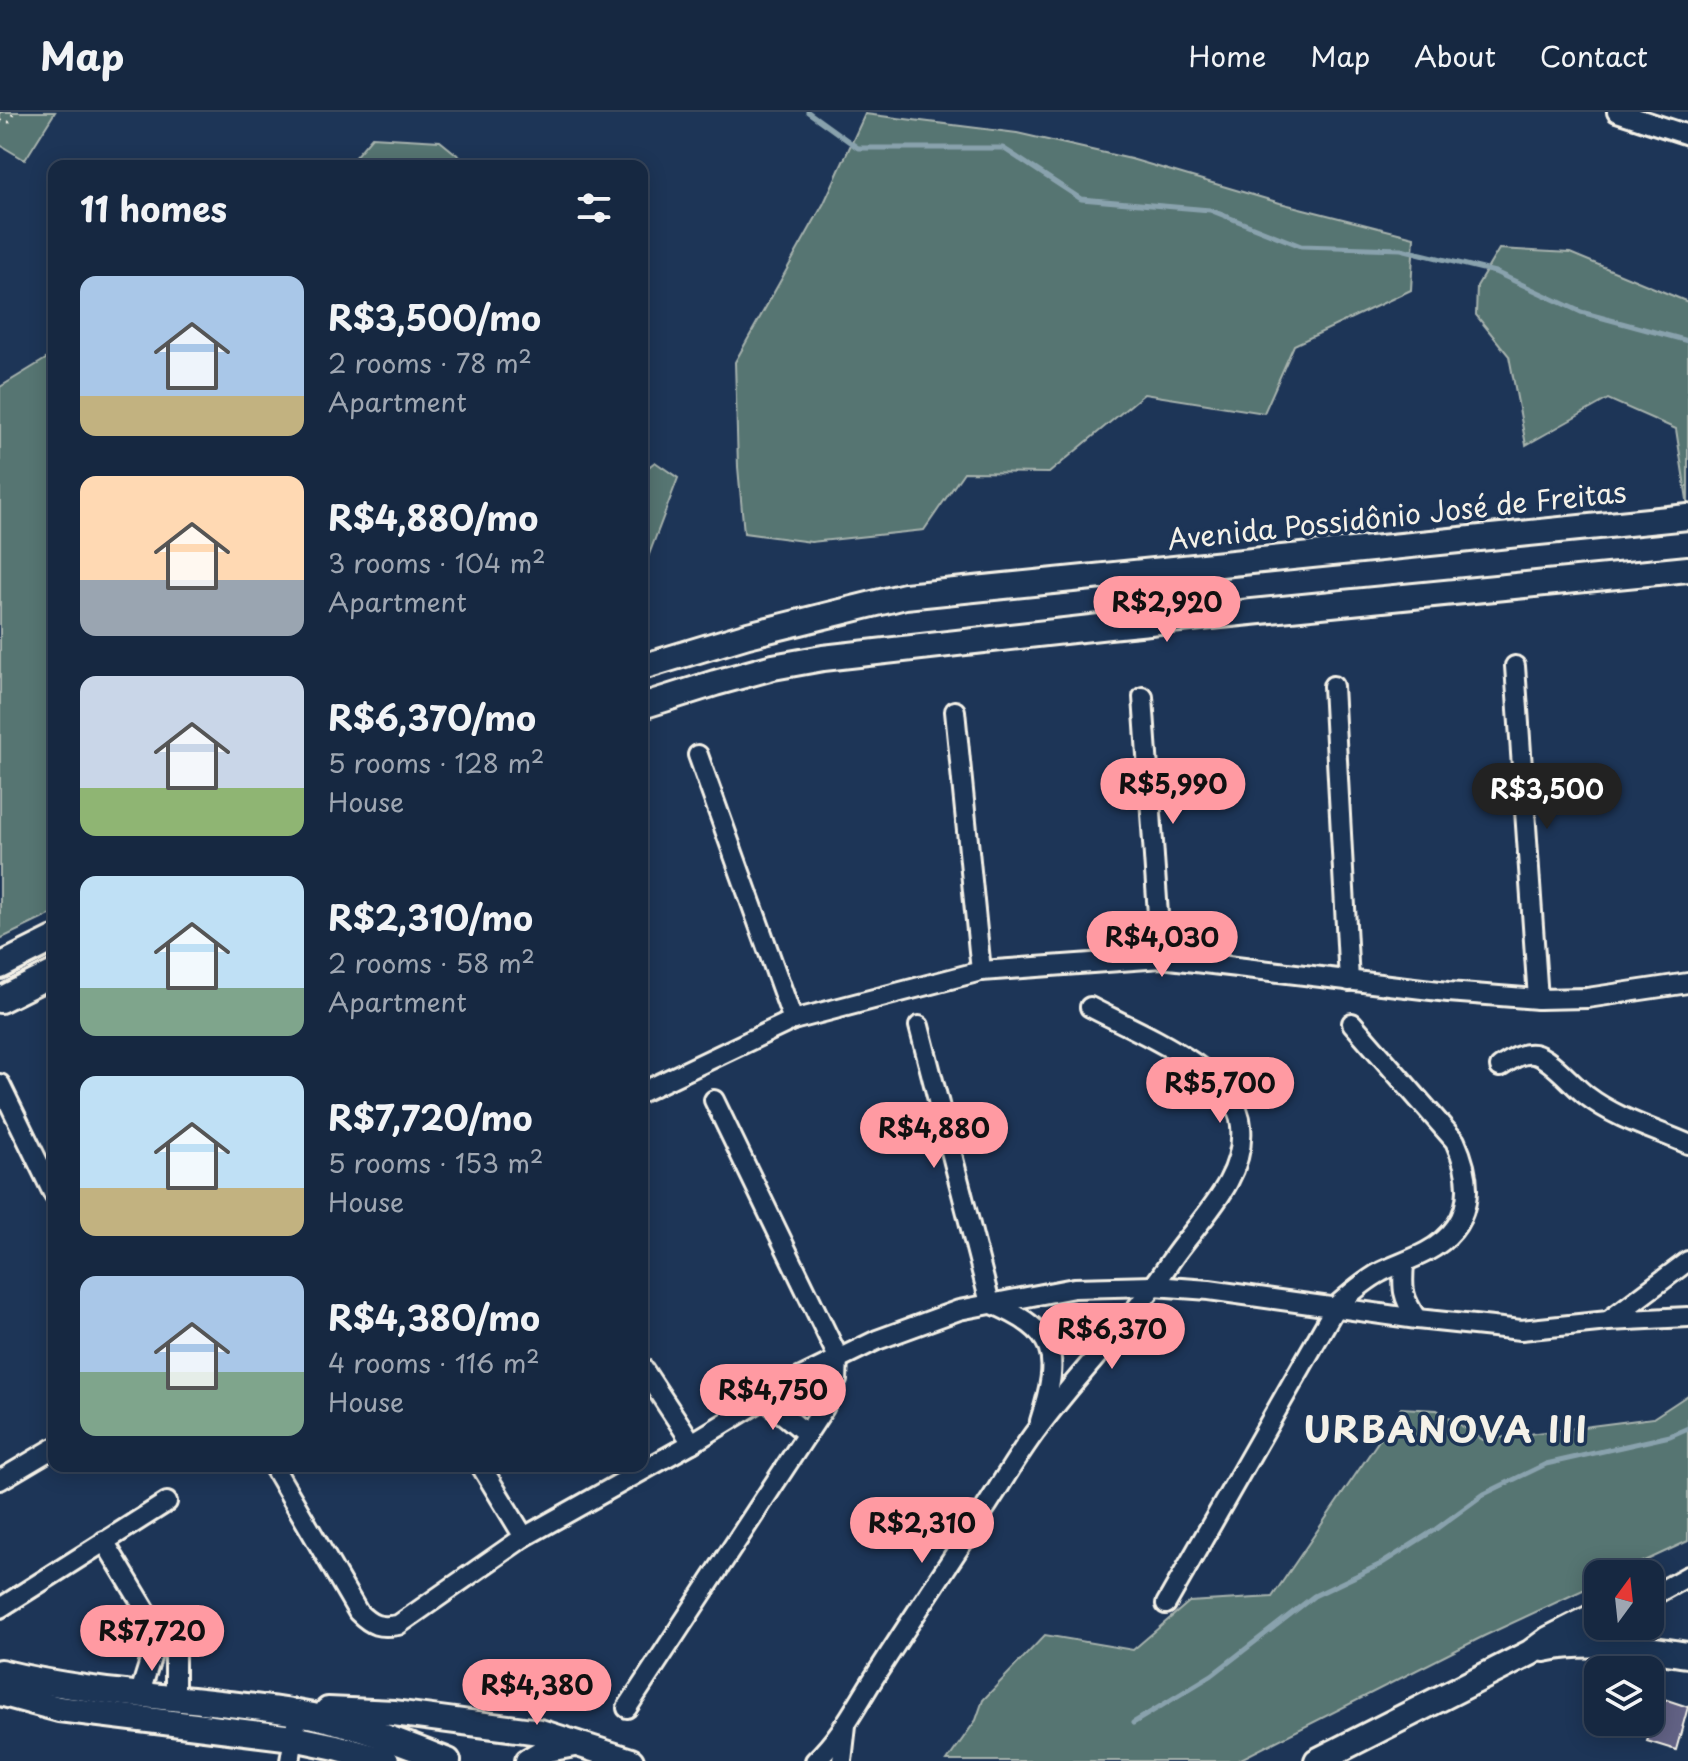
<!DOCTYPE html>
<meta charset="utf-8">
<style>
:root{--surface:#162841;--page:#1f3048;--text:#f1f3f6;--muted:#9ea6b1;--line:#35445a;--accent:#ff9aa2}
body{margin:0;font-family:"Playpen Sans",sans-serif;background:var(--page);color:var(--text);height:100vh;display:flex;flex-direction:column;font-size:30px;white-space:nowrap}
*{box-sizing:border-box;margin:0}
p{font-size:26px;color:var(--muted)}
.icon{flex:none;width:44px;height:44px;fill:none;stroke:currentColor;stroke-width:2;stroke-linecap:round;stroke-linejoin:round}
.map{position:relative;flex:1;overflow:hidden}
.details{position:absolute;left:48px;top:48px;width:600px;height:1312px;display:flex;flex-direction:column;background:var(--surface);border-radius:16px;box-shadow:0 4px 20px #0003,0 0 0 2px var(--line)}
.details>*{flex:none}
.needle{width:52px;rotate:15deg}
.buttons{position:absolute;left:1584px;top:1448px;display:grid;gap:16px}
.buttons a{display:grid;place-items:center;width:80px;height:80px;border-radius:16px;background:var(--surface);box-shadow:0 4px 20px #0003,0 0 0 2px var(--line);font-size:40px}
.price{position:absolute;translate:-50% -68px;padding:0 18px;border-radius:28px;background:var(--accent);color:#111;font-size:26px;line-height:52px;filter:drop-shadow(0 2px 4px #0008)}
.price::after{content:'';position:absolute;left:50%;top:48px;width:24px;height:18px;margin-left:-12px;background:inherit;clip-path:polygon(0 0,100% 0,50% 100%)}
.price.current{background:#222;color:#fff}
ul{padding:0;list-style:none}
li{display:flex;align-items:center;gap:24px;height:200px;padding:0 32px}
li span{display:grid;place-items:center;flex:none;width:224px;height:160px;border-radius:16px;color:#555}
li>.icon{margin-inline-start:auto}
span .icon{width:96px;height:96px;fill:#fffc;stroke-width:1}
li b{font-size:34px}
h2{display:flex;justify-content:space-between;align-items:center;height:96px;padding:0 32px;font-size:34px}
header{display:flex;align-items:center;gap:48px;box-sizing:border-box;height:112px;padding:0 40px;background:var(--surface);border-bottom:2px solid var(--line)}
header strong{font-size:38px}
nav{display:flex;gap:44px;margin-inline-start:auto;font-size:28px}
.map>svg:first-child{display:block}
.green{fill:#577472;stroke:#a6b2ad;stroke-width:2}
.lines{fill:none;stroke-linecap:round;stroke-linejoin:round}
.stream{stroke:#89a2ad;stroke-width:5}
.building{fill:#626285;stroke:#f4f1e8;stroke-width:2}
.minor-casing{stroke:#f4f1e8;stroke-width:24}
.tertiary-casing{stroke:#f4f1e8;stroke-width:30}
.path{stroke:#f4f1e8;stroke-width:3;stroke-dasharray:2 6;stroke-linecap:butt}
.minor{stroke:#1d3557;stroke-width:18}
.tertiary{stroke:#1d3557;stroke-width:24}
.labels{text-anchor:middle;stroke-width:7;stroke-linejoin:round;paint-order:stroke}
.street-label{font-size:28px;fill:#f4f1e8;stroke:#1d3557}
.district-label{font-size:36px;font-weight:bold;letter-spacing:2px;fill:#f4f1e8;stroke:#1d3557}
</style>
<header>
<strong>Map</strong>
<nav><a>Home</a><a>Map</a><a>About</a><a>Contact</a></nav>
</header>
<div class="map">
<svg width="1688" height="1649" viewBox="0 0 1688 1649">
<rect width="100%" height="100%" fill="#1d3557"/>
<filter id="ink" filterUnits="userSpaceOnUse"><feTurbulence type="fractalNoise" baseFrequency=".0125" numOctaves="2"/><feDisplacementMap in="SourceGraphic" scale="16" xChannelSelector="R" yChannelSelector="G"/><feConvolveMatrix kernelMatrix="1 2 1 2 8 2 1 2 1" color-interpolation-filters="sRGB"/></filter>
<g filter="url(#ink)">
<!-- green -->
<g class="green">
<polygon points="0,0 55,0 25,48 0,33"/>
<polygon points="865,2 1017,21 1131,47 1280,91 1414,125 1411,178 1294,233 1264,301 1144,282 1049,361 964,360 924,418 811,430 744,421 738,355 735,250 824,91"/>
<polygon points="372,25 440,29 471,54 347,54"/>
<polygon points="1499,137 1570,141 1688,190 1688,394 1676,317 1608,287 1526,333 1509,244 1476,203 1477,174"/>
<polygon points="54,242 54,801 0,827 0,275"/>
<polygon points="655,350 678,366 642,461 642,360"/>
<polygon points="1688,1283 1688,1429 1617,1462 1598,1462 1598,1471 1484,1524 1237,1649 947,1649 976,1608 983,1588 1045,1523 1133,1538 1189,1490 1272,1485 1401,1296 1437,1298 1483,1328 1653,1306"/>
</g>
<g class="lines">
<!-- stream -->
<g class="stream">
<polyline points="808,0 858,36 1003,36 1081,87 1210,98 1301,134 1401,137 1495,160 1581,200 1688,229"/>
<polyline points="1133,1611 1212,1563 1314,1484 1381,1452 1436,1417 1484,1382 1546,1352 1670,1324 1688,1316"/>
</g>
</g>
<!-- building -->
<polygon class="building" points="1650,1585 1657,1588 1658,1585 1688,1595 1676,1638 1647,1629 1649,1624 1613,1613 1613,1610 1650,1610"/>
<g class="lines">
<defs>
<g id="minor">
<polyline points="1617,0 1688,23"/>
<polyline points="1515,554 1538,887"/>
<polyline points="1333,574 1349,869"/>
<polyline points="1143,585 1161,846"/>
<polyline points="955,599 981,859"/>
<polyline points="698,643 793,908"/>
<path d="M919 914 990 1191C1058 1219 1061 1242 1040 1309"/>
<path d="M1500 955C1510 949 1521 940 1534 942 1550 945 1573 974 1587 984 1617 1007 1654 1017 1688 1032"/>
<polyline points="0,972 54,1083"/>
<polyline points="642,980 793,908 981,859 1161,846 1448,880 1538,887 1587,886 1688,871"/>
<path d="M1404 1151C1402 1177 1402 1185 1417 1207"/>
<polyline points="1608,1209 1688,1149"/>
<polyline points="642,1255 692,1331"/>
<polyline points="764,1287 807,1322"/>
<path d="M273 1354 358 1500C372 1514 379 1516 398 1513L524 1425 692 1331 797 1267 877 1228 959 1198 1074 1176 1154 1174 1209 1178 1417 1207 1521 1218 1608 1209 1688 1205"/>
<polyline points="481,1354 524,1425"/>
<polyline points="0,1368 54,1336"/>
<polyline points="104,1429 159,1520 175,1542 175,1588"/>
<polyline points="1650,1485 1688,1464"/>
<path d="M1166 1492 1336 1194C1350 1182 1364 1169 1381 1160 1395 1153 1411 1148 1426 1140 1473 1115 1475 1073 1455 1029L1352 911"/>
<polyline points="0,1496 167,1390"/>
<polyline points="1581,1531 1603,1514"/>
<polyline points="139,1584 159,1520"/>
<polyline points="627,1596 824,1296 837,1268 838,1245 714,988"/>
<polyline points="290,1649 298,1601"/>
<path d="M815 1649C843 1623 860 1586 881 1555 915 1502 950 1450 984 1398 1002 1371 1018 1342 1038 1316 1080 1259 1131 1210 1170 1150 1198 1108 1246 1069 1241 1014 1237 958 1135 919 1090 895"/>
<polyline points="842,1649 846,1613"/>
</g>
<g id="tertiary">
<polyline points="642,555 748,523 905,484 1688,405"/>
<polyline points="642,594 715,571 773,555 823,546 1109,514 1688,457"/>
<polyline points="0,854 54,827"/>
<polyline points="0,888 54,861"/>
<path d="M1544 1537C1593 1527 1639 1536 1688 1543"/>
<path d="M0 1560C97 1584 198 1585 297 1601 348 1609 399 1630 448 1649"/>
<polyline points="0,1581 59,1597 293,1626 336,1635 386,1649"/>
<polyline points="328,1598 394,1601 540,1620 631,1649"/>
<polyline points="528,1649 548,1637 574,1632"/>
<polyline points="1317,1649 1530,1541 1549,1527 1598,1502"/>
</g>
</defs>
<!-- minor casing -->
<use href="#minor" class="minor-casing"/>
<!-- tertiary casing -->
<use href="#tertiary" class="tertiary-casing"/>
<!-- path -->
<polyline class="path" points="0,9 9,10 14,0"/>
<!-- minor -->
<use href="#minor" class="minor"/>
<!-- tertiary -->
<use href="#tertiary" class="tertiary"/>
</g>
</g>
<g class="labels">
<!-- street labels -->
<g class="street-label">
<text transform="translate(1397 404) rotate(-6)" y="10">Avenida Possidônio José de Freitas</text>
</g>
<!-- district labels -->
<g class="district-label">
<text x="1446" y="1331">URBANOVA III</text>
</g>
</g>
</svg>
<div class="buttons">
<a><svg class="needle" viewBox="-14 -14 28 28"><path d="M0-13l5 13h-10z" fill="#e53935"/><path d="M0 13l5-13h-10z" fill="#9ea6b1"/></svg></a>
<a><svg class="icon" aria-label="layers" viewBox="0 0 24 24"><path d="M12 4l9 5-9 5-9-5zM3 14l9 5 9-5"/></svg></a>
</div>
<b class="price" style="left:1167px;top:532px">R$2,920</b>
<b class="price" style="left:1173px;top:714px">R$5,990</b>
<b class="price current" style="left:1547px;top:719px">R$3,500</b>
<b class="price" style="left:1162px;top:867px">R$4,030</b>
<b class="price" style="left:1220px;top:1013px">R$5,700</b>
<b class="price" style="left:934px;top:1058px">R$4,880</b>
<b class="price" style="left:1112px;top:1259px">R$6,370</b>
<b class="price" style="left:773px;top:1320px">R$4,750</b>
<b class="price" style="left:922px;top:1453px">R$2,310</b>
<b class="price" style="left:152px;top:1561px">R$7,720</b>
<b class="price" style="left:537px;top:1615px">R$4,380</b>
<section class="details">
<h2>11 homes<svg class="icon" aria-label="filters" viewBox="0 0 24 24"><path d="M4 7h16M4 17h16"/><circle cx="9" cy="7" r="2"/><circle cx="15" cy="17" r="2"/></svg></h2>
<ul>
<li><span style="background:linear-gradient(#a9c7e8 75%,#c2b280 0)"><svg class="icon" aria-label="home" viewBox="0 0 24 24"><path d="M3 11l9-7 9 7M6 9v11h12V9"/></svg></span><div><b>R$3,500/mo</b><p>2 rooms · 78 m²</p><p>Apartment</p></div></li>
<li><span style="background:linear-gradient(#ffd9b3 65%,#9aa5b1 0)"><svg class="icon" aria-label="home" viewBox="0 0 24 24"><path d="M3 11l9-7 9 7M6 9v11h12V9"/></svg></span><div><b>R$4,880/mo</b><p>3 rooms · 104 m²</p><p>Apartment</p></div></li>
<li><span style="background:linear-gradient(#c9d6e8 70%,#8fb573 0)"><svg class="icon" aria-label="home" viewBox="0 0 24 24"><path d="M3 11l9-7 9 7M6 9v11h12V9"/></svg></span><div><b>R$6,370/mo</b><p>5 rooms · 128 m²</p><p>House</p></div></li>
<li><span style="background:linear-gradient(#bfe0f5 70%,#7fa58c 0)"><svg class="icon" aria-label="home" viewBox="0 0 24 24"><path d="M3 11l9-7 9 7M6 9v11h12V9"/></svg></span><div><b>R$2,310/mo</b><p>2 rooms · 58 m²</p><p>Apartment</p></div></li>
<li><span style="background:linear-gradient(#bfe0f5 70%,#c2b280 0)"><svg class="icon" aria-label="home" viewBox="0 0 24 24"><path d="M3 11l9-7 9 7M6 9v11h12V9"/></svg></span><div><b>R$7,720/mo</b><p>5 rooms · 153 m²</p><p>House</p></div></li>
<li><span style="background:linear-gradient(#a9c7e8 60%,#7fa58c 0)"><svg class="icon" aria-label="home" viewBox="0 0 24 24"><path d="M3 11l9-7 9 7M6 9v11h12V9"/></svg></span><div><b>R$4,380/mo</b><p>4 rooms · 116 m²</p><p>House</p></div></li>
</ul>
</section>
</div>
